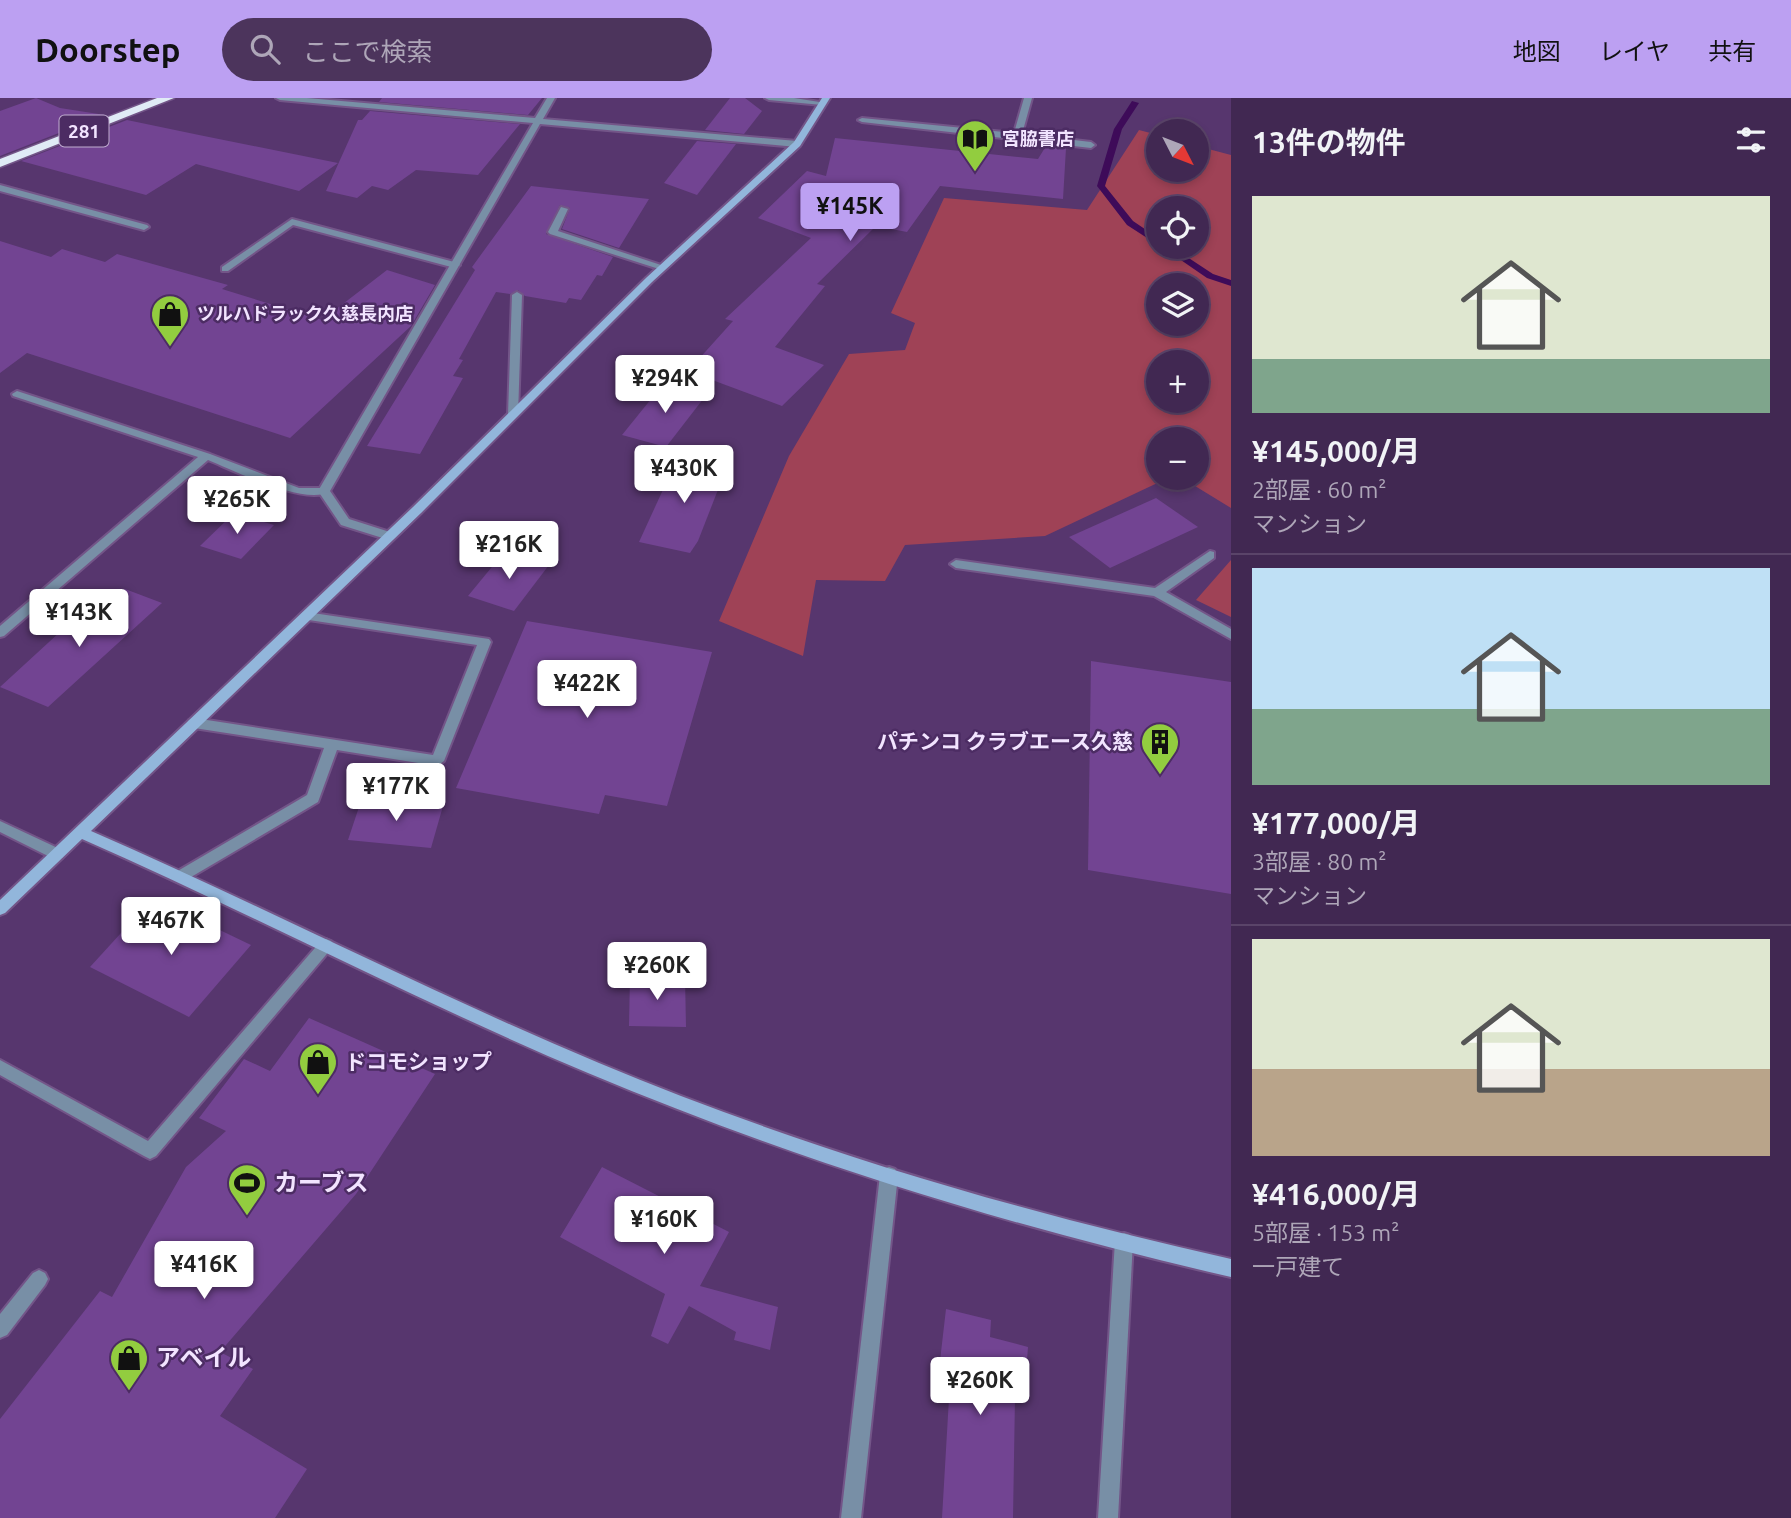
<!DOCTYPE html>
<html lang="ja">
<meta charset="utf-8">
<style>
:root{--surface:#412852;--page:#4c345c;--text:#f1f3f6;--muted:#aea6b8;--line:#5a4469;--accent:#bca0f2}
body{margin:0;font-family:Ubuntu,"Noto Sans JP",sans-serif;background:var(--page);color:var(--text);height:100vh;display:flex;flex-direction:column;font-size:26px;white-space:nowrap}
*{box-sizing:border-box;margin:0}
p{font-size:23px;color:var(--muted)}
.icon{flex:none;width:38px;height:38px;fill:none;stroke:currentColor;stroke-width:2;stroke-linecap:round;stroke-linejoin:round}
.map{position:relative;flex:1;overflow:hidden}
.drawer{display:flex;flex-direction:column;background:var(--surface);width:560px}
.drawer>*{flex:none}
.needle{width:46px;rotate:132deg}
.buttons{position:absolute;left:1146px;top:21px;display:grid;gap:14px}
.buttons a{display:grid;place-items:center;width:63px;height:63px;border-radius:50%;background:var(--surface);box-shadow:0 4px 10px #0003,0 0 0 2px var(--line);font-size:35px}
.price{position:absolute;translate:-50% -60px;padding:0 16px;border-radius:7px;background:#fff;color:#222;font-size:23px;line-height:46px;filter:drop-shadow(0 2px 4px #0008)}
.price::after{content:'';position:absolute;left:50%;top:42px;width:21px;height:16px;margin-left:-10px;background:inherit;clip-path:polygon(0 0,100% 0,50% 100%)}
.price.selected{background:var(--accent);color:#111}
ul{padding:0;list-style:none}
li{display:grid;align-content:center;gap:14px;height:371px;padding:0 21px}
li+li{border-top:2px solid var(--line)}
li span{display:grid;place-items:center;height:217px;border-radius:0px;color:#555}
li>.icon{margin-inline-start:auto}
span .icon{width:126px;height:126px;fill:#fffc;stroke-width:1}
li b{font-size:30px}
h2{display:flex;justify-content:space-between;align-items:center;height:84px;padding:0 21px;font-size:30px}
header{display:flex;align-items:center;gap:42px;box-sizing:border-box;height:98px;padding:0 35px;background:var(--accent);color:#111}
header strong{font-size:33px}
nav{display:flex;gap:38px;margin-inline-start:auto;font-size:24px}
.search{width:490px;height:63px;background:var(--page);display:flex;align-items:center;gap:18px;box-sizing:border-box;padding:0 24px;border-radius:38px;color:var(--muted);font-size:26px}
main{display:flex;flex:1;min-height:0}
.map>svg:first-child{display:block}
.green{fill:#9f4256;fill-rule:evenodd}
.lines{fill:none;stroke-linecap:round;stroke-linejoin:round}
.stream{fill:#3e0b59;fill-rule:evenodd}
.building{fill:#724492}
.lane-casing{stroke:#735588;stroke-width:4}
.street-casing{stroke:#735588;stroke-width:4}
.secondary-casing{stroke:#735588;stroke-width:4}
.highway-casing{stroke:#735588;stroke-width:3}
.lane{fill:#788fa6;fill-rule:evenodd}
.street{fill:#788fa6;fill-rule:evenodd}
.secondary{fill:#92b6db;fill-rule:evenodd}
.highway{fill:#e0ebf6;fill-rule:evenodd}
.labels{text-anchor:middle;stroke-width:5;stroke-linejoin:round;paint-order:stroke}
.far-poi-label{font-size:18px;font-weight:bold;fill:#f2e4ff;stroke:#4c2c63;text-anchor:start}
.shield{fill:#4c2c63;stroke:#c0add0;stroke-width:2}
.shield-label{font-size:19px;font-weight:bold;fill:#f2e4ff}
.poi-label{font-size:21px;font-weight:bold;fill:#f2e4ff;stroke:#4c2c63;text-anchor:end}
.near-poi-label{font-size:24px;font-weight:bold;fill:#f2e4ff;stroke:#4c2c63;text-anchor:start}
</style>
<header>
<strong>Doorstep</strong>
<div class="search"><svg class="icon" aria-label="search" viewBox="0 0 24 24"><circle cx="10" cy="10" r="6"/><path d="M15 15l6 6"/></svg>ここで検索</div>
<nav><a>地図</a><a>レイヤ</a><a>共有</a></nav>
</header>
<main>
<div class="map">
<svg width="1231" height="1420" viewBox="0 0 1231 1420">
<rect width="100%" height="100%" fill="#57366e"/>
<!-- green -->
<g class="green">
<path d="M1139 32 1158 37V72H1197V48L1231 57V410L1182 380H1197V341H1158V380H1168L1045 438 905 447 885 483 816 482 803 558 719 523 789 358 849 256 905 252 915 225 891 215 944 100 1087 112ZM1158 110H1197V149H1158ZM1158 187H1197V226H1158ZM1158 264H1197V303H1158Z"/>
<polygon points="1231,462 1231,519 1196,502"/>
</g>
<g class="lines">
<!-- stream -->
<g class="stream">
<polygon points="1132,3 1139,5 1122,31 1105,88 1133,123 1158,140 1158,147 1127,127 1097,88 1114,31"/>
<polygon points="1162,149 1172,149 1213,176 1231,182 1231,188 1207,180"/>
</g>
</g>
<!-- building -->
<g class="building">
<polygon points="36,0 60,10 105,17 0,58 0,13"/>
<polygon points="382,0 542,0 528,17 379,4"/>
<polygon points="730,0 745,0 762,13 744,36 705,32"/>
<polygon points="370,13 520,26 478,77 416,72 388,92 372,88 357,100 326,93 358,22 362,22"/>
<polygon points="127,22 199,37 338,65 299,93 196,66 146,97 21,63"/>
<polygon points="835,40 1038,61 1046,48 1066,50 1063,101 940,88 907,134 876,128 817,186 825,188 775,249 824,267 782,308 688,273 733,223 725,221 811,140 758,120 807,73 826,78"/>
<polygon points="697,43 736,46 697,97 664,85"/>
<polygon points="531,88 649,101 619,150 562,131 570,110 560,107 546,136 613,159 602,178 597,177 581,202 569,200 566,205 525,198 518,192 510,196 496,194 459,261 463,262 453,278 463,280 420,356 367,348 475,172 472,169"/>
<polygon points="0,143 51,159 62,151 105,164 117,156 228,187 222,191 322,222 387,172 435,187 411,228 290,340 27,255 0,275"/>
<polygon points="664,285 707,296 666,349 622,337"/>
<polygon points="678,359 721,366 721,384 698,443 690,455 639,444"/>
<polygon points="1156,400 1198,429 1110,470 1069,439"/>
<polygon points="234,415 274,427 241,461 200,448"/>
<polygon points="505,453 549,467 514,513 468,498"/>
<polygon points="125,491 162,505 48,609 0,589 61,533 76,533"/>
<polygon points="527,523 712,554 667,708 605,697 599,716 456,690"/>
<polygon points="1091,563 1231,584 1231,796 1088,772"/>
<polygon points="362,700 443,708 431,750 348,742"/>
<polygon points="153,800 251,847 189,919 90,869"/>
<polygon points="630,878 685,879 686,929 629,928"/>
<polygon points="309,920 435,976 356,1096 220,1254 253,1271 220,1318 307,1371 275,1420 0,1420 0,1321 100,1193 112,1199 186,1069 226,1033 199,1020 244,961 270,973"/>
<polygon points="602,1069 690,1114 690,1121 692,1115 729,1134 700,1188 778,1209 770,1252 734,1242 736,1234 689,1208 668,1246 651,1238 665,1196 560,1139"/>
<polygon points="946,1211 991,1222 990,1239 1028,1249 1024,1301 1015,1299 1013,1420 942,1420 950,1283 938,1280"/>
</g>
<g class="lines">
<defs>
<g id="lane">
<polygon points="1024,0 1032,0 1022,36 1091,44 1095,47 1091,50 862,24 858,22 862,20 1014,35"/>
<polygon points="0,87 147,127 149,129 144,132 0,93"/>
<polygon points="561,109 568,111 558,133 667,169 659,171 550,136 548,134"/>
<polygon points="292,121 458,165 460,167 455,170 293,127 228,173 222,173 222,169"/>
<polygon points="517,194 522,197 518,317 513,320 508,317 512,197"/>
<path d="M17 293 210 356 299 390H324L330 393C307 409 233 372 208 362L4 538 0 539V528L198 359 13 298 12 296Z"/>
<polygon points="1210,453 1214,454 1214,460 1166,494 1231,531 1231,541 1154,498 956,470 950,466 956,462 1155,490"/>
<polygon points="306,514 489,541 491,544 444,663 437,668 337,652 318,704 186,782 176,782 174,778 176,774 307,697 324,650 194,630 187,625 189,622 194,620 433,657 477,547 302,521 300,518 302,515"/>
<polygon points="0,723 62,752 64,756 62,760 52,760 0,734"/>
<polygon points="326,841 331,843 334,847 331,851 156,1058 150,1061 144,1058 0,977 0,962 148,1043 321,843"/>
<polygon points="889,1069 895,1071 898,1077 861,1420 841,1420 880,1077 883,1071"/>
<polygon points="1124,1135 1130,1137 1133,1143 1118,1420 1098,1420 1115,1143 1118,1137"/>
<polygon points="39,1172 45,1175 48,1181 45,1187 7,1237 0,1240 0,1216 33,1175"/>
</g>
<g id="street">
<polygon points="276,0 307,0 535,20 547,0 555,0 543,21 797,43 801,46 797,49 540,26 330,393 349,421 393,435 395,438 389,442 341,427 318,393 533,25 280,2"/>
<polygon points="765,0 794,0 826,5 822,7 769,2"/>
</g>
<path id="secondary" d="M822 0H830L800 48 652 184 421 415 91 733C261 807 427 893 599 965 802 1050 1016 1113 1231 1161V1179C1012 1129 795 1062 588 975 417 903 252 816 82 741L5 815 0 817V802L413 409 646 180 794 44Z"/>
<polygon id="highway" points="157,0 174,0 0,69 0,61"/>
</defs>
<!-- lane casing -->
<use href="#lane" class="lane-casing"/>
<!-- street casing -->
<use href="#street" class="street-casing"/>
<!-- secondary casing -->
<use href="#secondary" class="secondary-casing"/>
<!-- highway casing -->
<use href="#highway" class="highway-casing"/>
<!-- lane -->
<use href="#lane" class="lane"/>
<!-- street -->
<use href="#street" class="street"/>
<!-- secondary -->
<use href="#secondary" class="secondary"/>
<!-- highway -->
<use href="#highway" class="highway"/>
</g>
<!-- icons -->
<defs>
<symbol id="library-pin" viewBox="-11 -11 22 30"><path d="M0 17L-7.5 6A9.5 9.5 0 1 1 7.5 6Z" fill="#92cd3f" stroke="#4c2c63"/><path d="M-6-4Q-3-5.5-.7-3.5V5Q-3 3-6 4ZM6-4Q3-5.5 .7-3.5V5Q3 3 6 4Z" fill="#111"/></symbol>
<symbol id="shop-pin" viewBox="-11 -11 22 30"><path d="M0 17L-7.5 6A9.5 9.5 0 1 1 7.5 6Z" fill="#92cd3f" stroke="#4c2c63"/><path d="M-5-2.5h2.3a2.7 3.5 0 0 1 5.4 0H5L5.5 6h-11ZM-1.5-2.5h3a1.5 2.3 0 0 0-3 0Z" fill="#111"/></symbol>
<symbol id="building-pin" viewBox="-11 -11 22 30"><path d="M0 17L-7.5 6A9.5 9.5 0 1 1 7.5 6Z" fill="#92cd3f" stroke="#4c2c63"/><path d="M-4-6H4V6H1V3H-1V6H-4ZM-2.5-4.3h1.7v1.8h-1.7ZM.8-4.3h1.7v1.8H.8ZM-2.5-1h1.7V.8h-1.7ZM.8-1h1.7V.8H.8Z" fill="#111"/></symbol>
<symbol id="stadium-pin" viewBox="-11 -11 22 30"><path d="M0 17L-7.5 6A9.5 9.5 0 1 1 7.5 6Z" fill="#92cd3f" stroke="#4c2c63"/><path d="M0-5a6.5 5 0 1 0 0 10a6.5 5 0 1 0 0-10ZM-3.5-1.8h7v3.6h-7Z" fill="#111"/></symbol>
</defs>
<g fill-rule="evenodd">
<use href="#library-pin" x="953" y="19" width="44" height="60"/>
<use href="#shop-pin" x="148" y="194" width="44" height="60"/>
<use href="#building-pin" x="1138" y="622" width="44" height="60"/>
<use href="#shop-pin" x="296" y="942" width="44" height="60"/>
<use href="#stadium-pin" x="225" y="1063" width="44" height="60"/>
<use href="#shop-pin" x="107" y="1238" width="44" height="60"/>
</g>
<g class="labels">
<!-- far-poi labels -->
<g class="far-poi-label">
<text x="1002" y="47">宮脇書店</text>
<text x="197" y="222">ツルハドラック久慈長内店</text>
</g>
<!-- shield labels -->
<rect class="shield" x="59.5" y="17.5" width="49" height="31" rx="5"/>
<g class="shield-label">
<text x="84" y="40">281</text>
</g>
<!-- poi labels -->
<g class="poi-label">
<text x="1133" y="651">パチンコ クラブエース久慈</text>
<text x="345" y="971" text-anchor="start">ドコモショップ</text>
</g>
<!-- near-poi labels -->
<g class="near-poi-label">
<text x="274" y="1093">カーブス</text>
<text x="156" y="1268">アベイル</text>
</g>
</g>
</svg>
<div class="buttons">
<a><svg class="needle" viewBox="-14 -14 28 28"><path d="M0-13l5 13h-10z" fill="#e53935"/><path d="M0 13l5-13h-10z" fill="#aea6b8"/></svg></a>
<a><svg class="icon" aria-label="locate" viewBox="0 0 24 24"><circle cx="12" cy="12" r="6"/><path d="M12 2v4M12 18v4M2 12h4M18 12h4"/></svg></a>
<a><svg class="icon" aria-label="layers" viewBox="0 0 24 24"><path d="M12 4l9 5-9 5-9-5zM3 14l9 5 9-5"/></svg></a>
<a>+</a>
<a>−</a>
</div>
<b class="price selected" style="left:850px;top:145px">¥145K</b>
<b class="price" style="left:665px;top:317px">¥294K</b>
<b class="price" style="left:684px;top:407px">¥430K</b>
<b class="price" style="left:237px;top:438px">¥265K</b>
<b class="price" style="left:509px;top:483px">¥216K</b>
<b class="price" style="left:79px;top:551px">¥143K</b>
<b class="price" style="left:587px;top:622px">¥422K</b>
<b class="price" style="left:396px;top:725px">¥177K</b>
<b class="price" style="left:171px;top:859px">¥467K</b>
<b class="price" style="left:657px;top:904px">¥260K</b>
<b class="price" style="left:664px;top:1158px">¥160K</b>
<b class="price" style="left:204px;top:1203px">¥416K</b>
<b class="price" style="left:980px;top:1319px">¥260K</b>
</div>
<section class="drawer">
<h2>13件の物件<svg class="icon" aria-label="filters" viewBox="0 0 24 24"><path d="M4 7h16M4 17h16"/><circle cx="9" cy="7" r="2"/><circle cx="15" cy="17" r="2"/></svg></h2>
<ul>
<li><span style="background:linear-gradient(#dfe7d0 75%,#7fa58c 0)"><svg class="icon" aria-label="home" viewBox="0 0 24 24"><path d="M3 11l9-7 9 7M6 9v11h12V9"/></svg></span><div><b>¥145,000/月</b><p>2部屋 · 60 m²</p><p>マンション</p></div></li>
<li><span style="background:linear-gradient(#bfe0f5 65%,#7fa58c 0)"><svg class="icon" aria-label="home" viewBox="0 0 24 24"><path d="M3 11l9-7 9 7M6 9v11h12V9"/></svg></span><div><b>¥177,000/月</b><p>3部屋 · 80 m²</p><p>マンション</p></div></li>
<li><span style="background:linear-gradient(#dfe7d0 60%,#b9a48a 0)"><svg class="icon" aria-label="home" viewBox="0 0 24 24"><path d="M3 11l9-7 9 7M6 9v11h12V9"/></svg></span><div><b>¥416,000/月</b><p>5部屋 · 153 m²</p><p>一戸建て</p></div></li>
</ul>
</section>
</main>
